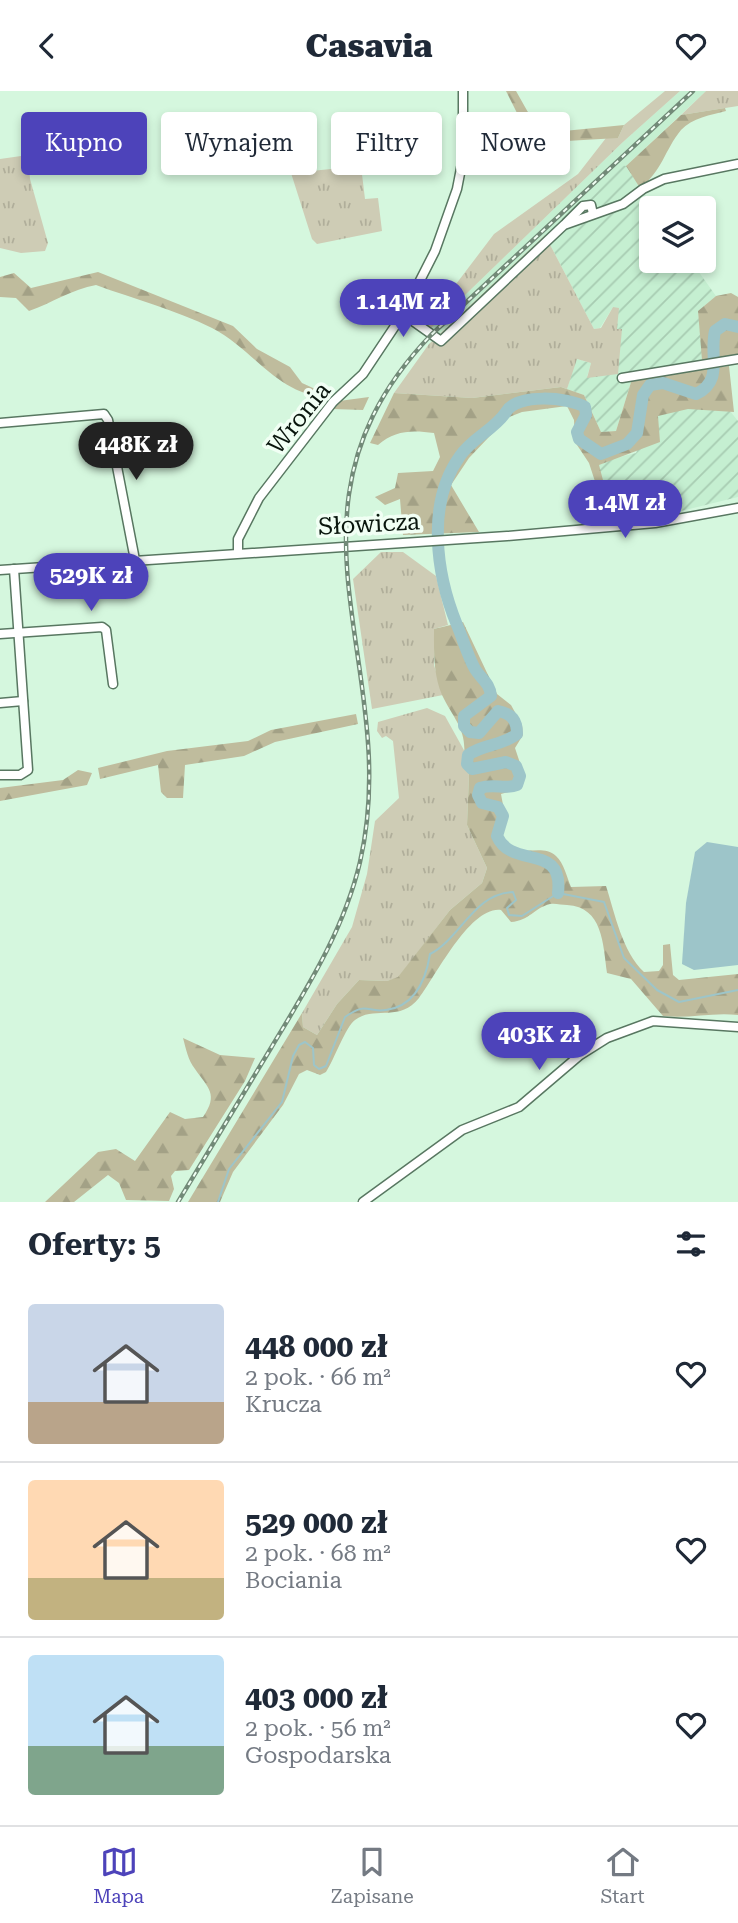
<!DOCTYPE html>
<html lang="pl">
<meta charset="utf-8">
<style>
:root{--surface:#fff;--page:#f2f2f3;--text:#1f2937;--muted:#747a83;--line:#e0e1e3;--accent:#4d43ba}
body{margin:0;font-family:"Roboto Serif",serif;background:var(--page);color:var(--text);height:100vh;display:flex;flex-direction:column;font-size:26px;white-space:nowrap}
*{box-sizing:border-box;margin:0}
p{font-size:23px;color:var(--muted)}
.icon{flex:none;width:38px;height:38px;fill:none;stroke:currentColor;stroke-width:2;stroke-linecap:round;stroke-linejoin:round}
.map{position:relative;height:1111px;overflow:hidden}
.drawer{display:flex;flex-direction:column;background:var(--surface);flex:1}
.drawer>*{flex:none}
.top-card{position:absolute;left:21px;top:21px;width:696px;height:63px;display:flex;gap:14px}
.controls{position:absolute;left:639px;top:105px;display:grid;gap:14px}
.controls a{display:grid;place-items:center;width:77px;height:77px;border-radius:7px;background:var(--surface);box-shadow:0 4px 10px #0003;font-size:35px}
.price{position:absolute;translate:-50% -60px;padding:0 16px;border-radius:24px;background:var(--accent);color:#fff;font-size:23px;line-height:46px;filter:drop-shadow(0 2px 4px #0008)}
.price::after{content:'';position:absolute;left:50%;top:42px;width:21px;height:16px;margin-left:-10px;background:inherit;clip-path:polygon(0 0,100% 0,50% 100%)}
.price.active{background:#222;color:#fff}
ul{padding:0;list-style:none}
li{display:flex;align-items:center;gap:21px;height:175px;padding:0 28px}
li+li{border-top:2px solid var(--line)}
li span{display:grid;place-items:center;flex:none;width:196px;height:140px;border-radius:7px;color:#555}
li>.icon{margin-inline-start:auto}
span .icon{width:84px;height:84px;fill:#fffc;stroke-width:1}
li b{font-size:30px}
h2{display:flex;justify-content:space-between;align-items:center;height:84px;padding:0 28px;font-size:30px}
.chip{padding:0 24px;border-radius:7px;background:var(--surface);box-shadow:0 4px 10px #0003;font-size:24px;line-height:63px}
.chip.active{background:var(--accent);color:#fff}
header{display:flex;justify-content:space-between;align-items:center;height:91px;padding:0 28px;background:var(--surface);font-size:32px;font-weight:800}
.tab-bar{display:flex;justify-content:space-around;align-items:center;height:98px;border-top:2px solid var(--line);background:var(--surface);font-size:19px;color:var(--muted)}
.tab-bar a{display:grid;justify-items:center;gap:4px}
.tab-bar .active{color:var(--accent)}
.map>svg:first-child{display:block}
.built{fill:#c5efd1}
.industrial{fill:url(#industrial-furrows)}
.grass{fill:url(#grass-tufts)}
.forest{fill:url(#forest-firs)}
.water{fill:#9dc5c9}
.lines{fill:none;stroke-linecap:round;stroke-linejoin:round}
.stream{stroke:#9dc5c9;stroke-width:2}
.river{stroke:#9dc5c9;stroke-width:12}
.minor-casing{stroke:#587761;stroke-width:11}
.minor{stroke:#fff;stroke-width:8}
.rail-casing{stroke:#728a78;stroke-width:4.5}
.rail{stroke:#f1fff4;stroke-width:2;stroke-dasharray:5;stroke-linecap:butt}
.labels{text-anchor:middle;stroke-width:7;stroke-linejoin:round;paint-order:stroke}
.street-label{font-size:24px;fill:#09160d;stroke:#f1fff4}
</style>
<header><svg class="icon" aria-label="back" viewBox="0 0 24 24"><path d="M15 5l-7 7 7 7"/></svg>Casavia<svg class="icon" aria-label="heart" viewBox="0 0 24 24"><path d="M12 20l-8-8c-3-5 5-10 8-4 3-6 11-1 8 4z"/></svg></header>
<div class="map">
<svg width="738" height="1111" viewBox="0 0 738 1111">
<defs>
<pattern id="industrial-furrows" width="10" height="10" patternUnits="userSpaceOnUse" patternTransform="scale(1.75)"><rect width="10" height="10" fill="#c5efd1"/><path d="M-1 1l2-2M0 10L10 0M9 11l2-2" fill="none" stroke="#a8ccb2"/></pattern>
<pattern id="grass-tufts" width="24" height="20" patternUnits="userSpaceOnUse" patternTransform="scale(1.75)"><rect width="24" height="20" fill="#ceccb5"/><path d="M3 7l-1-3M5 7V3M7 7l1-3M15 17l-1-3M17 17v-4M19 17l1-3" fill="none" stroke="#b0ae9a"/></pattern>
<pattern id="forest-firs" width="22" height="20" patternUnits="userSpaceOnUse" patternTransform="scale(1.75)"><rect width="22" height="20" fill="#bfbc9d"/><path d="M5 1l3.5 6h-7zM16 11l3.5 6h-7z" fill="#a3a186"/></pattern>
</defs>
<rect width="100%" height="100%" fill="#d5f7de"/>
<!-- built -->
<polygon class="built" points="680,0 706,0 626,75 620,75 436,246 429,239 623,51"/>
<!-- industrial -->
<g class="industrial">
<polygon points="620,74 626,75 654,117 651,117 651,170 691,170 716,205 698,220 704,278 632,288 616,340 601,341 584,304 567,298 576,268 591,272 587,286 621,238 617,238 613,216 600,237 594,238 545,144"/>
<polygon points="718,305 738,330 738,406 673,422 609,423 595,372 636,362 658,311"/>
</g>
<!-- grass -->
<g class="grass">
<polygon points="665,0 680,0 623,51 429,239 421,228 450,201 494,143 578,83 606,47 618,47 624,34"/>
<polygon points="706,0 738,0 738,15 681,24"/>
<polygon points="28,64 30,88 48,152 45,160 21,162 0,157 0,68"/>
<polygon points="361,75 365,108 378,107 382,140 317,153 312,148 291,82"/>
<polygon points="545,144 594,238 601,237 613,216 619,217 617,238 622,238 618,283 587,287 591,272 577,268 567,298 561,296 472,307 394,302 429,253"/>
<polygon points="381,461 403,461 436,485 448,534 434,538 434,574 443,604 372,618 353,488"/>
<polygon points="427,617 445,625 465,661 463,671 469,684 467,734 487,777 482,792 450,819 398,887 387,890 359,889 337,913 317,944 303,936 302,922 352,836 367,783 375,730 399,707 393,650 386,645 382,647 377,640 378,631"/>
</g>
<!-- forest -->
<g class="forest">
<polygon points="506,0 516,0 538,39 544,42 624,34 618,47 532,52"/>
<path d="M725 17 726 20C711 24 692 27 681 39 664 60 663 79 640 97L626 75 681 24Z"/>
<path d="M98 181 233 235 257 258 290 276 302 292 313 297 328 298 329 307C275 303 256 260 212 237 176 219 134 208 96 194 72 198 52 212 29 220L16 207 0 206V186L14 182 31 197Z"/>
<polygon points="731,202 738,206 738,263 702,269 698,220 716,205"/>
<path d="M729 275 734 321 688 318 658 325 660 351 599 374 609 412 603 415 589 372 575 351 574 329 567 315 522 321 507 327 469 367 451 394 479 441 403 444 400 408 385 414 375 406 395 397 398 382 433 380 440 366 434 342C412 339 395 339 378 354L370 352 394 302 472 307 561 296 584 304 601 341 616 340 632 288Z"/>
<polygon points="369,306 363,319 332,318 339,310"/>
<path d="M463 531 497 603 511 614 522 634 523 644 515 657 525 687 516 699 501 703C504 721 508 727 501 745 514 773 539 750 556 765 564 772 567 787 571 796L606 795C615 823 622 860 644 881L659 880 663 874V854L670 853 673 884 679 889 738 883V924C712 921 689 928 663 925L631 888 607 882C603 853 603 816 567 814 562 814 555 812 550 813 534 817 529 830 511 831L501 819C470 815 436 885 419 907 399 932 375 914 355 929 346 935 334 969 326 981L320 984 307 979 299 983 283 1014 233 1081 220 1111H188L302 922 303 936 317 944 337 913 359 889 387 890 398 886 450 819 482 792 487 777 467 734 469 684 463 671C469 640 454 629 442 604 433 583 434 560 434 538Z"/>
<polygon points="356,623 358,633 275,651 244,665 185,674 183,707 167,707 161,701 158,674 100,688 98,677 167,660 248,650 271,639"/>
<polygon points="78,679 92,682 87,694 0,710 0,697 63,689"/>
<path d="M183 947 220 964 255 967 245 990 189 1079 175 1080 171 1085 174 1098 169 1110 126 1109 119 1092 108 1084 74 1111H45L98 1061 116 1058 135 1070 170 1021 185 1028 203 1026C219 1003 208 997 195 978 188 969 186 958 183 947Z"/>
</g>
<!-- water -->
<polygon class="water" points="707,751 738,756 738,874 694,879 682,873 686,812 695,761"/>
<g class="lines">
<!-- stream -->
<path class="stream" d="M218 1111 229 1078 282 1011 293 965 299 954 305 951 313 957 314 974 319 978 326 975 345 926C368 910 366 922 386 919 416 915 426 888 430 863 461 847 474 802 513 801L516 809 507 817 509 824 522 825 558 802 604 811 624 867 657 899 679 911 738 899"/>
<!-- river -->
<path class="river" d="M558 802C564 751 512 779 497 745L503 725 498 716 482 712 478 704 480 697C494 692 505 699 517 694L520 685 516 675 506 671 472 678 467 673 468 664C483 653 502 655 517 643 517 629 512 623 498 620L479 642 470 641 464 635V625L491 605C490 592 481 588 475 578 468 566 463 548 457 534 436 483 426 412 460 365 472 347 494 339 506 321 517 302 568 306 585 316L586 324 577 341 579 348 601 363 627 353 637 342 643 304 650 294 663 292 696 303C724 290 709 264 715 240L725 233 738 236"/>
<defs>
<g id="minor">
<polyline points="566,132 583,115 591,114 593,123"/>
<polyline points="403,223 441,250 564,134 623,113 643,98 664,88 738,73"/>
<polyline points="622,287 738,268"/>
<polyline points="0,332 104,323 108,329 135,469"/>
<polyline points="238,462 238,448 259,407 333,311 363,283 403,223 435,160 457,98 463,67 463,0"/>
<polyline points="0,479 507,445 655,432 738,417"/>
<polyline points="0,543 102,536 106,539 113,593"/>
<polyline points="0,612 23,610"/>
<polyline points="0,684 20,684 28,679 14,478"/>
<polyline points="363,1111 462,1039 519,1016 580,964 607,947 653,930 738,936"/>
</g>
</defs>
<!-- minor casing -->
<use href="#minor" class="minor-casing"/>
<!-- minor -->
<use href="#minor" class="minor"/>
<defs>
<path id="rail" d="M178 1111C209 1060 240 1008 271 957 307 897 344 839 360 771 405 576 262 420 431 244L693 0"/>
</defs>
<!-- rail casing -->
<use href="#rail" class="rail-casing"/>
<!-- rail -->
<use href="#rail" class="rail"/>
</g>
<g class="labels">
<!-- street labels -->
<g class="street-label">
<text transform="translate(299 327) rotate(-51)" y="8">Wronia</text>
<text transform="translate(369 433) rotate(-3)" y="8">Słowicza</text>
</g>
</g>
</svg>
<div class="controls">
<a><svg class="icon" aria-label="layers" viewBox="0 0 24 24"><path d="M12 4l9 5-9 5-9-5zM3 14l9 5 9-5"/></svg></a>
</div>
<b class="price" style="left:403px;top:248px">1.14M zł</b>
<b class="price active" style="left:136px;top:391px">448K zł</b>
<b class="price" style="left:625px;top:449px">1.4M zł</b>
<b class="price" style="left:91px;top:522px">529K zł</b>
<b class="price" style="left:539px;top:981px">403K zł</b>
<div class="top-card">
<a class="chip active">Kupno</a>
<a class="chip">Wynajem</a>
<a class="chip">Filtry</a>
<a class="chip">Nowe</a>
</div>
</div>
<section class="drawer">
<h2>Oferty: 5<svg class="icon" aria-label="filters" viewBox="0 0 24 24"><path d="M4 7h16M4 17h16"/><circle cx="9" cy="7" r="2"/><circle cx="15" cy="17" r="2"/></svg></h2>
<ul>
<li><span style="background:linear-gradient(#c9d6e8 70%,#b9a48a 0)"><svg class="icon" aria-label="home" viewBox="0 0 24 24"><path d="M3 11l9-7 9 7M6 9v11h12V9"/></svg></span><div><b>448 000 zł</b><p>2 pok. · 66 m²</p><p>Krucza</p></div><svg class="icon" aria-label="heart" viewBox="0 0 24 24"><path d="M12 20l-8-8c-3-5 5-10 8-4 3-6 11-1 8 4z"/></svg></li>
<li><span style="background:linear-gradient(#ffd9b3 70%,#c2b280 0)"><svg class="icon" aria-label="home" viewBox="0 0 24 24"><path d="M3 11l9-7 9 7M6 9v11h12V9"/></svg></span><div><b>529 000 zł</b><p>2 pok. · 68 m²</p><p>Bociania</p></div><svg class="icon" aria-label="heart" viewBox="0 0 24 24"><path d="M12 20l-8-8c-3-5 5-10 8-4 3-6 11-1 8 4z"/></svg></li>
<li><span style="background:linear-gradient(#bfe0f5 65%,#7fa58c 0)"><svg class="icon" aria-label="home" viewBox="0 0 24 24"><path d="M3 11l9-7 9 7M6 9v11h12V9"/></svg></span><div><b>403 000 zł</b><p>2 pok. · 56 m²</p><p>Gospodarska</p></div><svg class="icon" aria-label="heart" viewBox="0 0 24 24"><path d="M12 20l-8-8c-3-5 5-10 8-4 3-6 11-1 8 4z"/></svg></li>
</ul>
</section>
<nav class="tab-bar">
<a class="active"><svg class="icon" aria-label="map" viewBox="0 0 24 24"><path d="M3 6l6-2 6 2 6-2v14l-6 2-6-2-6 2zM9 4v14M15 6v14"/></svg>Mapa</a>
<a><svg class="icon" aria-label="saved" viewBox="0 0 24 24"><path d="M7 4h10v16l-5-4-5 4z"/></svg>Zapisane</a>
<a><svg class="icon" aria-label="home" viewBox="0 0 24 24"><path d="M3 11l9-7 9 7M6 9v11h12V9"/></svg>Start</a>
</nav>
